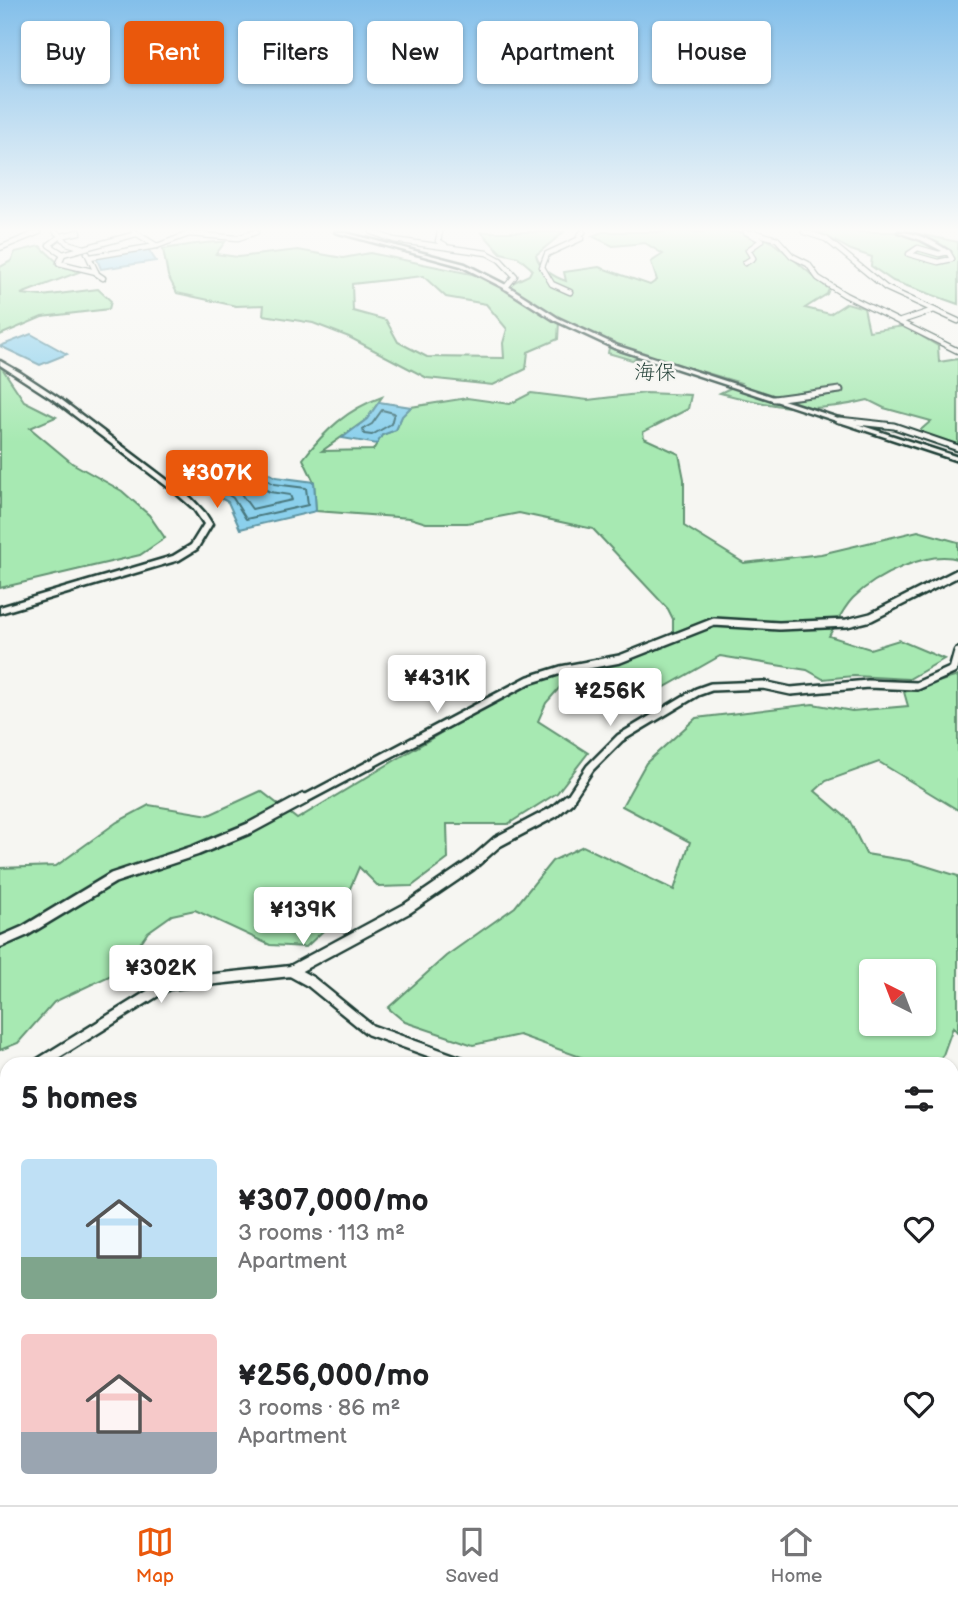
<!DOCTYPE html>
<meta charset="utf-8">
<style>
:root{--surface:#fff;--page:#f6f6f6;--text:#202124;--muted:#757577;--line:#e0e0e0;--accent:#ea580c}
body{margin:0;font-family:"Balsamiq Sans","Klee One",sans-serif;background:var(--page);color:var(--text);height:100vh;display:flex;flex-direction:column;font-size:26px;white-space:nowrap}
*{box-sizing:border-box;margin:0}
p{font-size:23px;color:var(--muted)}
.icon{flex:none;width:38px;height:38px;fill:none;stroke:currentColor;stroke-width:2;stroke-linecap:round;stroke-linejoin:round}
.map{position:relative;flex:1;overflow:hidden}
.panel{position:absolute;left:0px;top:1057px;width:959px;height:448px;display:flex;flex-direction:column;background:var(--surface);border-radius:21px 21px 0 0;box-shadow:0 2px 5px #0004}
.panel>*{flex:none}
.top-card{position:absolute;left:21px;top:21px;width:917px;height:63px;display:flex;gap:14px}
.needle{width:46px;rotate:318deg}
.fabs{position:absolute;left:859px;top:959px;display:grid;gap:14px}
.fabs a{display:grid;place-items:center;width:77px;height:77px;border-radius:7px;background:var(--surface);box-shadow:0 2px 5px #0004;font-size:35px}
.price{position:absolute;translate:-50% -60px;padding:0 16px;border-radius:7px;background:#fff;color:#222;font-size:23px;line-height:46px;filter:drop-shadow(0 2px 4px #0008)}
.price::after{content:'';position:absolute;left:50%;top:42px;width:21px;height:16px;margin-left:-10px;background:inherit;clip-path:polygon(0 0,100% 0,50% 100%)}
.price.selected{background:var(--accent);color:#fff}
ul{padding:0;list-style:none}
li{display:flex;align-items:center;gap:21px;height:175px;padding:0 21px}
li span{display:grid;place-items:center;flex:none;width:196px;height:140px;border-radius:7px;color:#555}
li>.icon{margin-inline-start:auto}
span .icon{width:84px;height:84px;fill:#fffc;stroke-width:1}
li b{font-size:30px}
h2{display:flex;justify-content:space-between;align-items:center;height:84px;padding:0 21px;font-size:30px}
.chip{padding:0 24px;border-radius:7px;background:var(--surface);box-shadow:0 2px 5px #0004;font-size:24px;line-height:63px}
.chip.selected{background:var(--accent);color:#fff}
.tab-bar{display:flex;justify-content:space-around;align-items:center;height:98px;border-top:2px solid var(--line);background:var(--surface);font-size:19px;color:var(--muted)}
.tab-bar a{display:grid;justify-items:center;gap:4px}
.tab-bar .selected{color:var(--accent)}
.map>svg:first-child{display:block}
.green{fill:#a7e9b2;stroke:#639373;stroke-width:2;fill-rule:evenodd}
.water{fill:#8bd0ec;stroke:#6095a2;stroke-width:2}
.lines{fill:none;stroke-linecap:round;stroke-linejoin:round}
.shore{stroke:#4a787e;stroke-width:2}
.stream{stroke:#6095a2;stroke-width:4.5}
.minor-far4-casing{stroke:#1f3d34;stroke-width:7}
.minor-far3-casing{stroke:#1f3d34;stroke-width:9}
.minor-far2-casing{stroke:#1f3d34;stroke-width:12}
.minor-far1-casing{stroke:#1f3d34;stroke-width:15}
.minor-casing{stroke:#1f3d34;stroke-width:18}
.tertiary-casing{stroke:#1f3d34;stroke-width:5}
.minor-far4{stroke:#f6f6f2;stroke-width:4.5}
.minor-far3{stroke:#f6f6f2;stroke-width:5}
.minor-far2{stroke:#f6f6f2;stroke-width:7}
.minor-far1{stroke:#f6f6f2;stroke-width:10}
.minor{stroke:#f6f6f2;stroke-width:12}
.tertiary{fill:#f6f6f2;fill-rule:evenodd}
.labels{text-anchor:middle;stroke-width:5;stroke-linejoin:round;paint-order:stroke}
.far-quarter-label{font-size:21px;fill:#1f3d34;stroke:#f6f6f2}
</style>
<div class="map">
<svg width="958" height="1505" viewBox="0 0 958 1505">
<rect width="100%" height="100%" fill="#f6f6f2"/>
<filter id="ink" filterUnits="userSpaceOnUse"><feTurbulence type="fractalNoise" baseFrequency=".0143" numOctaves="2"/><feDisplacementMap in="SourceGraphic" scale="14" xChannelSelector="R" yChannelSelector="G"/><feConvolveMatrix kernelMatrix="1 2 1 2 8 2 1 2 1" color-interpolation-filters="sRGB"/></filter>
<g filter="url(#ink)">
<!-- green -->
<g class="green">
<path d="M481 232H564L536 255C539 268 554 277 566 281L564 272 599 267 650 285 657 280 651 262 663 254 645 243 613 246 592 236 602 232H754C782 245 804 270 829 289L827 294 805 308 830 314 847 303 864 308 869 331 904 326 938 346 939 362 958 359V452L916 434 931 421 884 408 868 400C809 415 778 407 720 393L741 383 646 355 632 360 608 353 610 342 559 322 558 339 528 352 526 369 493 385 427 378 349 337 313 323 263 315 264 305 236 306 177 293 168 276 163 249C184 246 205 241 225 242L216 254 238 257 298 250 343 258 370 253 481 276 502 288 529 275 532 269 518 257 501 253ZM423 276 446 297 486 304 507 329 503 343 504 358 427 357 398 342 386 320 353 311 352 284Z"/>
<polygon points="819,232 897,232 943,247 910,232 958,242 958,304 893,281 871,266 872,257 851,250"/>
<polygon points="40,246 56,261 79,272 21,294 42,296 98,289 111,301 109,309 42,317 0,335 0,267 11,261 15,252"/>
<polygon points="0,365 24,401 56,417 30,428 72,463 122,491 149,515 165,538 140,555 0,588"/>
<path d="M531 393 588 400 646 393 691 395 688 409 643 432 644 438 679 454 684 479V526L744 563 821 554 918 531 958 542V559C927 550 875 576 853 598 843 608 836 624 829 636L870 649 899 640 944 659 909 679 854 676 823 679 807 670 720 656 633 705 596 686 560 687 546 703 538 721 588 753 557 793 508 824H447L448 859 412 886 379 887 359 867 338 917 306 947 270 945 195 910 172 915 148 932 122 970 54 1002 18 1043 0 1050V868L56 866 117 822 149 805 209 815 261 791 297 819 529 680 673 639V619L668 609 593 529 519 513 467 523H426L410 518 316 511 314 482 303 459C325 430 348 409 382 397L367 419 322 451 373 450 382 435 396 430 402 416 411 407 467 398 510 404Z"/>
<path d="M958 676V810L879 762 826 781 815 791 849 820 866 854 910 861 958 876V1033L953 1027 943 1055 935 1064H600L519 1035 473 1045 405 1022 388 1008 446 956 515 907 552 861 583 846 674 890 690 842 622 806 646 763 696 718 813 704 852 711 908 706 904 692ZM872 971H924V1024H872Z"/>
<polygon points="0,1291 7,1300 7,1498 648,1498 641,1505 0,1505"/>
</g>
<!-- water -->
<g class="water">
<polygon points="148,249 156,261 101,269 96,257"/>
<polygon points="31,334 67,354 40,365 0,346"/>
<polygon points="379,402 411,407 402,416 396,430 382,435 377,444 342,438 367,419"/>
<polygon points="249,462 276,477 314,482 316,511 240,529 228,502 196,485"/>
</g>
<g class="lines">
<!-- shore -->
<g class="shore">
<polygon points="382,410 394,413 391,424 372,435 364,434 363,429 372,424"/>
<polygon points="249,470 274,484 306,488 308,505 246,519 233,498 216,486"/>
<polygon points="248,480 270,492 290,495 292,500 252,509 236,487"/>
</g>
<!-- stream -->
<g class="stream">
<polyline points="0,1164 7,1163"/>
<polyline points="952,1415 958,1415"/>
</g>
<defs>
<g id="minor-far4">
<polyline points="56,232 61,236 49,245 63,254 136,234"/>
<polyline points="79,232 61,236 67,243 84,248"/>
<polyline points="134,232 157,246 189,234 238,238 256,232"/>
<polyline points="372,232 394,240 487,253 500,260 515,276 506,287"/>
<polyline points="440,232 438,241 445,245"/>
<polyline points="753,232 777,239 792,256 808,264 818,278 845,295 958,351"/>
<polyline points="804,232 826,239 886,288 958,321"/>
<polyline points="0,248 39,232"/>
<polygon points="918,248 939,254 948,252 952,259 938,262 909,254"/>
<polyline points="87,253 97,274 103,278"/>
<polyline points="63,254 59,263 96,272"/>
<polyline points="90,257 156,246"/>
<polyline points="745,263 753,258 748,250 762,240 746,232"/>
<polyline points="570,292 552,284 542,267 547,254 582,238 579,236 583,232"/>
<polyline points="901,321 934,310"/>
</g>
<g id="minor-far3">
<polyline points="774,399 840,390"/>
<polyline points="839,420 894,426 958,448"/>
</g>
<g id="minor-far2">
<polyline points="301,801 529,680 561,670 620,659 714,622 779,626 847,623 871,617 958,573"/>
<polyline points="568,801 590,768 620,738 697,692 711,687 763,685 791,691 868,684 917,686 953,670 958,652"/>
</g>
<g id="minor-far1">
<polyline points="0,942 25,931 113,878 197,850 250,828 304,799"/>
<polyline points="291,971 311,982 370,1030 465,1064"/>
<polyline points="39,1064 168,984 291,971 408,908 471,865 497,842 554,812 569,799"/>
<polyline points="0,1089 7,1085"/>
</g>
<polyline id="minor" points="952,1184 958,1185"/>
<g id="tertiary">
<polygon points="335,232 342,232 465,264 508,286 558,318 618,346 958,457 958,461 614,348 554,320 504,288 461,266"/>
<path d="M898 232C916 232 936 242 950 252L946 253 921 240Z"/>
<polygon points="0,361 21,373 59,398 191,498 205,513 212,524 197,549 179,560 0,613 0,607 173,556 191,545 204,524 193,508 177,494 54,400 0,365"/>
<polygon points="732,1498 751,1498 753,1499 755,1505 732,1505 731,1501"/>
</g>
</defs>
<!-- minor-far4 casing -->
<use href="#minor-far4" class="minor-far4-casing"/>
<!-- minor-far3 casing -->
<use href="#minor-far3" class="minor-far3-casing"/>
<!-- minor-far2 casing -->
<use href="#minor-far2" class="minor-far2-casing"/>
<!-- minor-far1 casing -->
<use href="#minor-far1" class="minor-far1-casing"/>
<!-- minor casing -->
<use href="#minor" class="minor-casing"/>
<!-- tertiary casing -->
<use href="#tertiary" class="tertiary-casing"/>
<!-- minor-far4 -->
<use href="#minor-far4" class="minor-far4"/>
<!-- minor-far3 -->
<use href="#minor-far3" class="minor-far3"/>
<!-- minor-far2 -->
<use href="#minor-far2" class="minor-far2"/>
<!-- minor-far1 -->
<use href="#minor-far1" class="minor-far1"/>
<!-- minor -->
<use href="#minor" class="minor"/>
<!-- tertiary -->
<use href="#tertiary" class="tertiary"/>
</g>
</g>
<!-- sky -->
<linearGradient id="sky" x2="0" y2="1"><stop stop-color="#83bfea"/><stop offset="0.52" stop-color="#fbfbf9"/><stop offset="1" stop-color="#fbfbf9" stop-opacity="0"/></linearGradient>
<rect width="958" height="442" fill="url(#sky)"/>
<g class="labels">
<!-- far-quarter labels -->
<g class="far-quarter-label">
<text x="655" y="379">海保</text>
</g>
</g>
</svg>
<div class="fabs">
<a><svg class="needle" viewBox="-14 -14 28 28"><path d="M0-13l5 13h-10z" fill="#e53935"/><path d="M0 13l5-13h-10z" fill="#757577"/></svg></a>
</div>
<b class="price selected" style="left:217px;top:510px">¥307K</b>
<b class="price" style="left:437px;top:715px">¥431K</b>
<b class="price" style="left:610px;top:728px">¥256K</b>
<b class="price" style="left:303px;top:947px">¥139K</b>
<b class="price" style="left:161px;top:1005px">¥302K</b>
<div class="top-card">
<a class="chip">Buy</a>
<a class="chip selected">Rent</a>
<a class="chip">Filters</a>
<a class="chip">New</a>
<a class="chip">Apartment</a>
<a class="chip">House</a>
</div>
<section class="panel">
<h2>5 homes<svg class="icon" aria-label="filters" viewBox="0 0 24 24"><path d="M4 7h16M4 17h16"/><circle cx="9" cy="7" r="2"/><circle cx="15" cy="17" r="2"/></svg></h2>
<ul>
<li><span style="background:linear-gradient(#bfe0f5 70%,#7fa58c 0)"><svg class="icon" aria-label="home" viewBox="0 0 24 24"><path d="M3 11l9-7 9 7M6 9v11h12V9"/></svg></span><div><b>¥307,000/mo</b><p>3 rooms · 113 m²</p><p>Apartment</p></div><svg class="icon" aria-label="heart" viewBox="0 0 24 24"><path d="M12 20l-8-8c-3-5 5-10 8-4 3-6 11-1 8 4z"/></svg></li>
<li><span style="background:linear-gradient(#f6c9c9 70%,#9aa5b1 0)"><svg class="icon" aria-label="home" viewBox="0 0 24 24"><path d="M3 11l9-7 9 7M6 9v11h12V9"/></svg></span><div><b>¥256,000/mo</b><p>3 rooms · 86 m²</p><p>Apartment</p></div><svg class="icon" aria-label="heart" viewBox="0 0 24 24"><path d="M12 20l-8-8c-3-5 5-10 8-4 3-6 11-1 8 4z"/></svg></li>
</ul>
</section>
</div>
<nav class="tab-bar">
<a class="selected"><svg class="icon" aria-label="map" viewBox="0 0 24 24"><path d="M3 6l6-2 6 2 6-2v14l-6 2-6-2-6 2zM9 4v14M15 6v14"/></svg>Map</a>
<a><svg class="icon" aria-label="saved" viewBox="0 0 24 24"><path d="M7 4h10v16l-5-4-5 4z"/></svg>Saved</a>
<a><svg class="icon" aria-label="home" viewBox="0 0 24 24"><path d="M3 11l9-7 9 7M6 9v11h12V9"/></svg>Home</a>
</nav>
